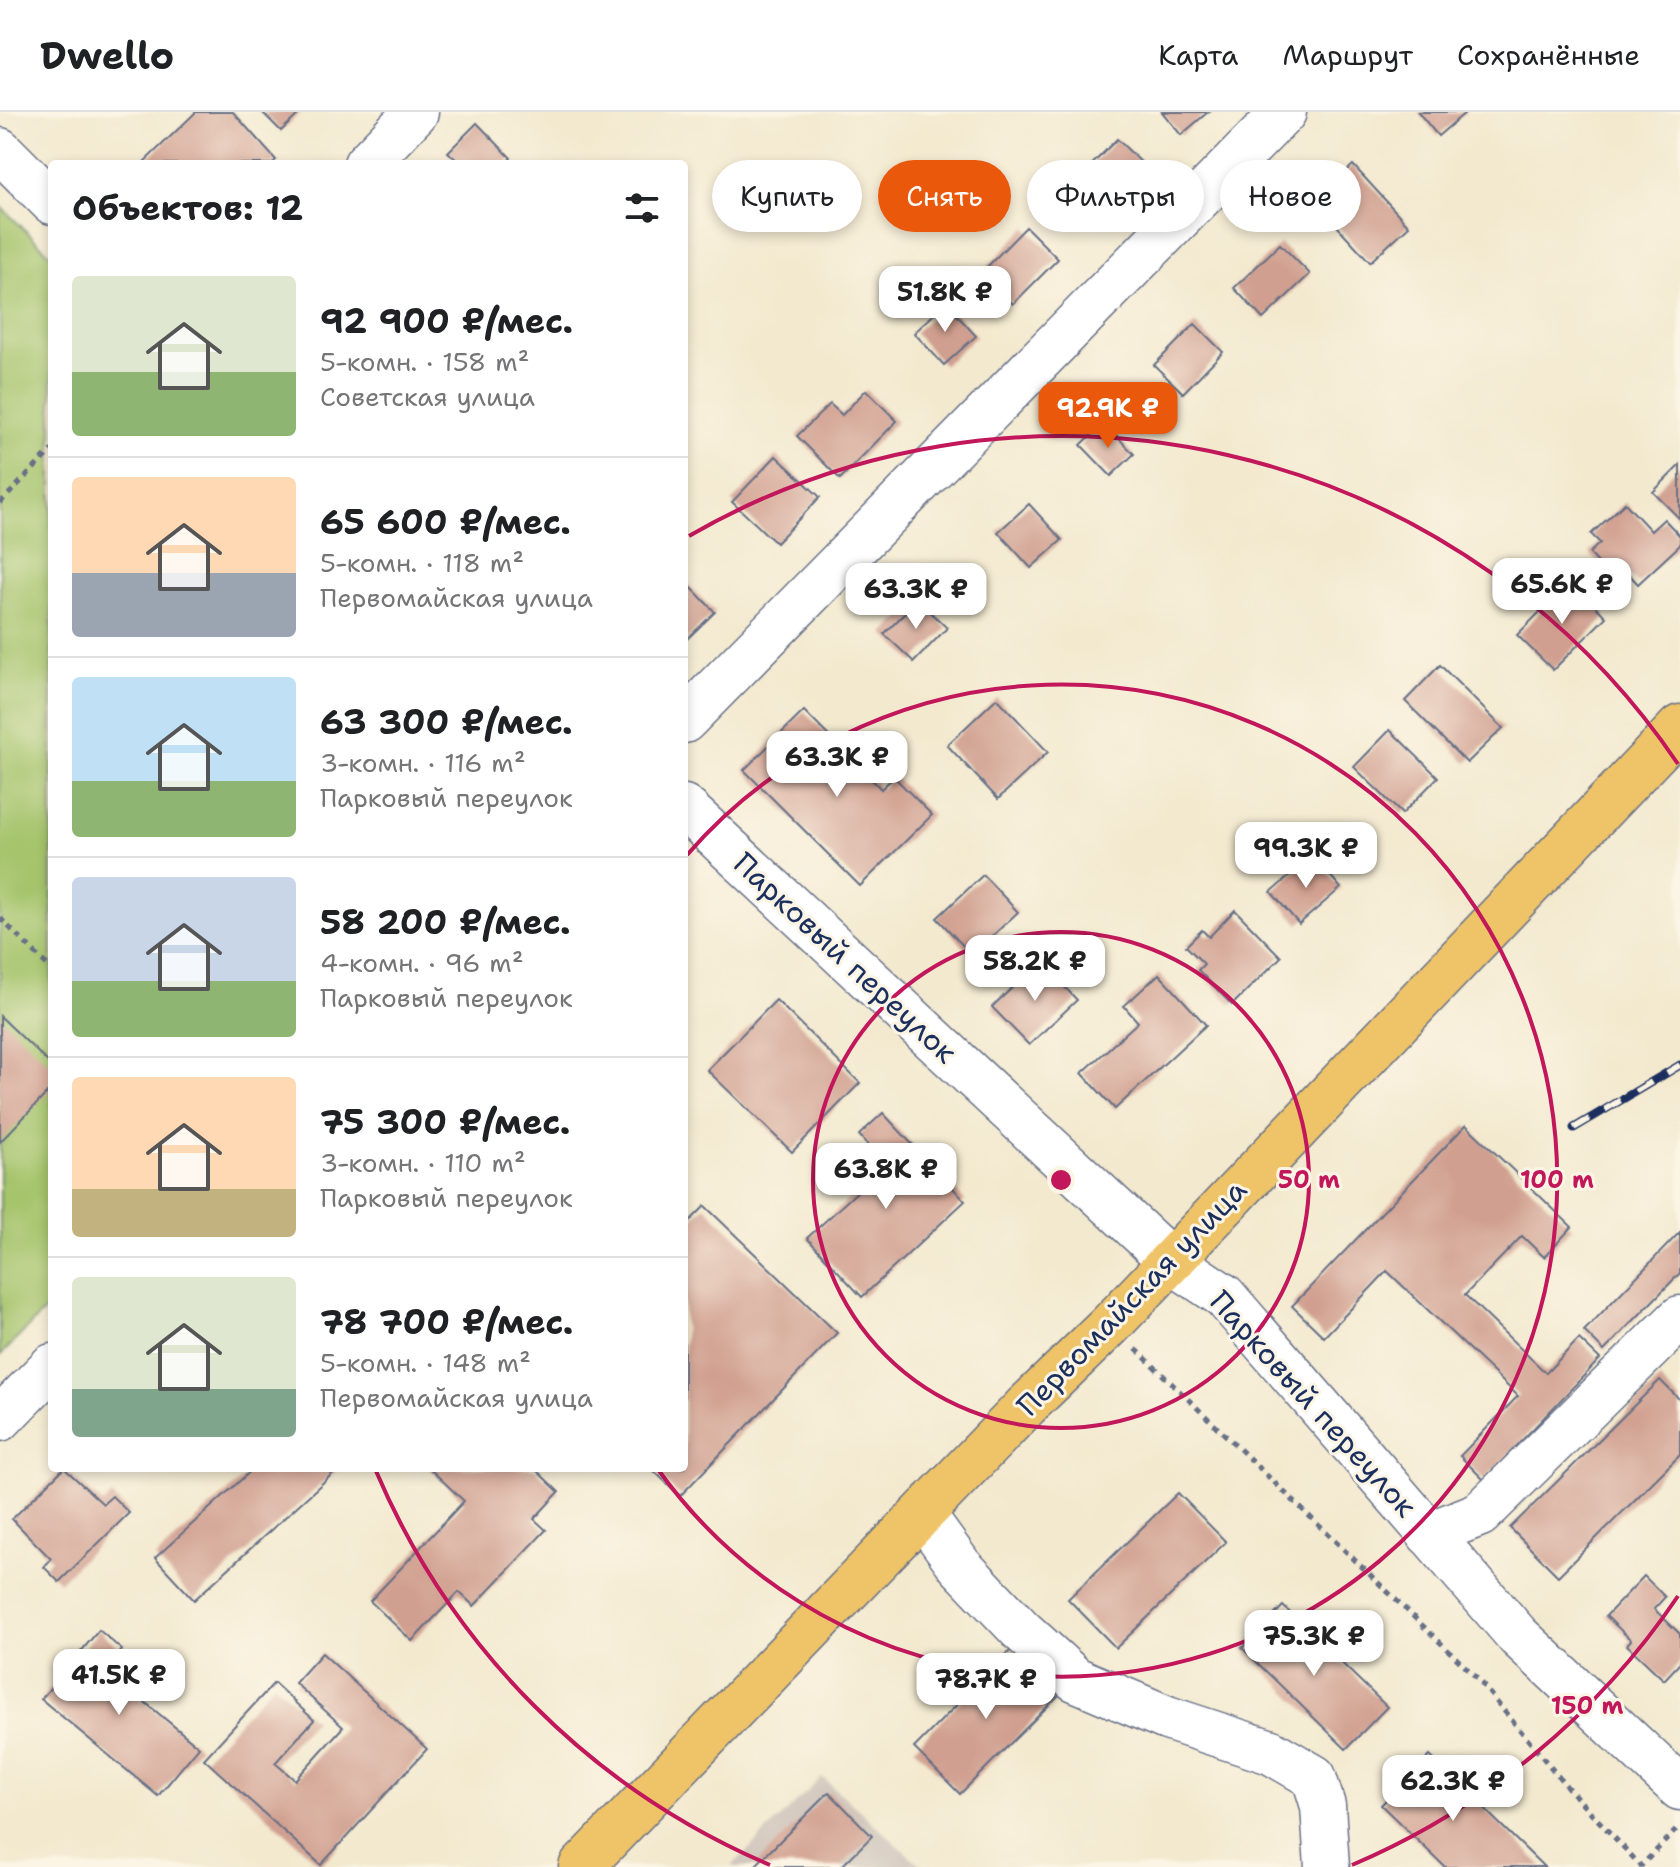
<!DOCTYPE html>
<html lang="ru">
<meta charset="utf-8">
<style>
:root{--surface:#fff;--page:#f2f2f2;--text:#202124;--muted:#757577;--line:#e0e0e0;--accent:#ea580c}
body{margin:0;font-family:"Shantell Sans",sans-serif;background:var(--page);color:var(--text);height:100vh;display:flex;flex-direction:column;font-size:30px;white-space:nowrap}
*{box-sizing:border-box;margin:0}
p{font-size:26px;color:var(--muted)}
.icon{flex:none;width:44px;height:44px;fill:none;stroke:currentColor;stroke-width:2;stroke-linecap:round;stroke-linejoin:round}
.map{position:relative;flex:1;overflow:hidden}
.side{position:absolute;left:48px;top:48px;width:640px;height:1312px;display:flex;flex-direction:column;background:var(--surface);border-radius:8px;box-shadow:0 4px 12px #0003}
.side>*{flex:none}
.hud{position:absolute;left:712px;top:48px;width:760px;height:72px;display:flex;gap:16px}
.price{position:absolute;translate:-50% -68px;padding:0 18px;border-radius:16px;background:#fff;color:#222;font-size:26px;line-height:52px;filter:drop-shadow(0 2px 4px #0008)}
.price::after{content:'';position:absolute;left:50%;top:48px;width:24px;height:18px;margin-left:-12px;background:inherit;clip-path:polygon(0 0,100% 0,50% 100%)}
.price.on{background:var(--accent);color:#fff}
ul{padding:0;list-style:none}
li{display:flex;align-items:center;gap:24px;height:200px;padding:0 24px}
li+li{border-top:2px solid var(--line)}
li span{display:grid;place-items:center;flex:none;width:224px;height:160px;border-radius:8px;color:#555}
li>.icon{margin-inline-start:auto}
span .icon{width:96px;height:96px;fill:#fffc;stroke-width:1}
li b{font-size:34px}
h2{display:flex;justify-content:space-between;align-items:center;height:96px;padding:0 24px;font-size:34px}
.chip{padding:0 28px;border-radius:36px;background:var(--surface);box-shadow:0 4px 12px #0003;font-size:28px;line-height:72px}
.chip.on{background:var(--accent);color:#fff}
header{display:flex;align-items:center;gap:48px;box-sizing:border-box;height:112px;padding:0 40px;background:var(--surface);border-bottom:2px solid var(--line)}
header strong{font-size:38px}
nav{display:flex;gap:44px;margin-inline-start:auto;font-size:28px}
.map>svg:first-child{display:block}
.industrial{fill:#cdc2b9}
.green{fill:#a5c46c;stroke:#607a65;stroke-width:2}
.building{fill:#d09f8f}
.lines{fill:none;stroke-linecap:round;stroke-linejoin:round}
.minor-casing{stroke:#677086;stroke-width:47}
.major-casing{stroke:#677086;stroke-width:47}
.path{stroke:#677086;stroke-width:5;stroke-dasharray:6 6;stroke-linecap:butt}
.minor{stroke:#fff;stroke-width:44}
.major{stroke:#efc469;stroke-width:44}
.rail-casing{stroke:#1b2f5e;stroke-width:9}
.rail{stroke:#fcf5e5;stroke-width:6;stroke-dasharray:18;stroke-linecap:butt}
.ring{fill:none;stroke:#c2185b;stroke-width:4}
.labels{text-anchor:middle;stroke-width:6;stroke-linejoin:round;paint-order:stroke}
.street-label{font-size:30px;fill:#1b2f5e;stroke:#fcf5e5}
.centre{fill:#c2185b;stroke:#fcf5e5;stroke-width:4}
.ring-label{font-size:24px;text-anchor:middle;font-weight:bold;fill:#c2185b;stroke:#fcf5e5;stroke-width:6;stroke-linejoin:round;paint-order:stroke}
</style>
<header>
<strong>Dwello</strong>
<nav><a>Карта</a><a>Маршрут</a><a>Сохранённые</a></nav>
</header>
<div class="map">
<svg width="1680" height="1755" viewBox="0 0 1680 1755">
<rect width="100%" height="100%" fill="#fcf5e5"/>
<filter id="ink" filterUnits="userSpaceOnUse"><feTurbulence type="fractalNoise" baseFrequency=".0125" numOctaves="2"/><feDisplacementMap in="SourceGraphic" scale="16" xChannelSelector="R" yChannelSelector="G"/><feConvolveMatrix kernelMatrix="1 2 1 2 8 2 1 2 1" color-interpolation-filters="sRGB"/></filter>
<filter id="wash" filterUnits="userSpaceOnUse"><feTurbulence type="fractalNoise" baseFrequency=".006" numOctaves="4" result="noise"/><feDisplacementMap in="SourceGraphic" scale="32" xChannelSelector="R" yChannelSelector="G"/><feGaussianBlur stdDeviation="1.8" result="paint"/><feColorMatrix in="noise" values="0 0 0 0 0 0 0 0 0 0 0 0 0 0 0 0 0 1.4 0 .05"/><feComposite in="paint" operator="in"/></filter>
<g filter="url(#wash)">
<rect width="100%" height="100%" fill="#f3e9cf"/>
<!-- industrial -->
<polygon class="industrial" points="822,1665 922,1755 731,1755"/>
<!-- green -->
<polygon class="green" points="0,94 52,144 52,1191 0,1244"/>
<g id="blocks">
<!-- building -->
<g class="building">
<polygon points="196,0 233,0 276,48 272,52 142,52"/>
<polygon points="262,0 301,0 281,19"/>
<polygon points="1162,0 1208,0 1181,23"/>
<polygon points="1418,0 1466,0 1438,24"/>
<polygon points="477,11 511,46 505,52 461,52 448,40"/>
<polygon points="1117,27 1149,58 1096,111 1065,80"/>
<polygon points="1353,53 1409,114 1370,150 1305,79 1318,68 1327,77"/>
<polygon points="1026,115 1058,147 1013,192 981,161"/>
<polygon points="1280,132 1310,162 1263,207 1234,176"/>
<polygon points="946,191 976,224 944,253 914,221"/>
<polygon points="1195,212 1223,240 1183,281 1154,253"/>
<polygon points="866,278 897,309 840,367 797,324 830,292 842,303"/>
<polygon points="1104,311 1134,342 1111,364 1081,333"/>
<polygon points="776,344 820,385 776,431 732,390"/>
<polygon points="1680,353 1680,407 1653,380"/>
<polygon points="1625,391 1651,419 1664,407 1680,424 1680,433 1638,472 1627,460 1616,470 1589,441 1600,431 1591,422"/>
<polygon points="1029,392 1062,428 1031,456 998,420"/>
<polygon points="685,469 715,500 684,530 684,470"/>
<polygon points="1571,469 1606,505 1553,558 1517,523"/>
<polygon points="918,488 947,516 914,550 884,522"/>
<polygon points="1440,553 1503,616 1467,651 1405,589"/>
<polygon points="997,586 1048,640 998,687 947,633"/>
<polygon points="804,599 881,677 894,665 932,703 860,774 744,658"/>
<polygon points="1390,618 1438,665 1402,702 1354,655"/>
<polygon points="1313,744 1341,776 1299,812 1271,780"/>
<polygon points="983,763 1018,800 972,843 937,806"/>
<polygon points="1235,798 1281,845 1232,893 1198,858 1204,852 1186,834 1202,818 1209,825"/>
<polygon points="1040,849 1077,888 1029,933 992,895"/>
<polygon points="1159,862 1206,913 1115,997 1082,961 1138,910 1124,894"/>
<polygon points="776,888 860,971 792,1040 707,958"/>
<polygon points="0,904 52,954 52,976 0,1030"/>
<polygon points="883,1001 965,1089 862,1185 807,1126 886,1053 859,1023"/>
<polygon points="1466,1013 1572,1115 1544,1145 1522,1124 1465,1183 1546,1261 1579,1227 1600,1247 1484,1368 1460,1344 1518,1284 1387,1159 1324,1225 1292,1194"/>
<polygon points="705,1094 837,1221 680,1384 651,1356 684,1356 684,1115"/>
<polygon points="1680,1120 1680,1161 1604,1239 1584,1219"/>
<polygon points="1660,1268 1680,1288 1680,1343 1558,1464 1510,1416"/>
<polygon points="64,1356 103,1392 112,1384 129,1401 59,1470 44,1455 51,1447 12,1407"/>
<polygon points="254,1356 339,1356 194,1488 155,1446"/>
<polygon points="429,1356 534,1356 559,1380 534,1407 546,1418 474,1494 459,1480 412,1529 370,1489 464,1389"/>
<polygon points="1178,1381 1226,1430 1116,1536 1068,1487"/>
<polygon points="1644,1464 1665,1485 1654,1497 1680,1522 1680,1551 1664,1568 1627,1533 1631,1528 1606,1504"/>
<polygon points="1283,1494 1387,1595 1346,1637 1242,1536"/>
<polygon points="99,1518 122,1538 106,1558 199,1635 158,1684 41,1587"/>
<polygon points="1012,1537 1059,1583 960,1682 914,1636"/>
<polygon points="322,1541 427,1637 321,1753 204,1647 274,1571 314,1608 275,1651 295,1668 343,1615 295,1571"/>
<polygon points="1430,1644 1544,1755 1445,1755 1381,1693"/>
<polygon points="829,1680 872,1724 841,1755 754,1755"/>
</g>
</g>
</g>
<g filter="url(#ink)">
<use href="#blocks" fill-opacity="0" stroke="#677086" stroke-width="2"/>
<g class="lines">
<defs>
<g id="minor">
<polyline points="0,38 52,90"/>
<polyline points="366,52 416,0"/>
<polyline points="684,609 1284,0"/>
<polyline points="684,695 1170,1148 1224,1184 1518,1524 1680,1676"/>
<polyline points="0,1307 52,1254"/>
<polyline points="923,1403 960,1454 1021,1518 1075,1567 1167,1606 1271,1640 1314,1665 1323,1694 1327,1755"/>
<polyline points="1429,1422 1480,1402 1680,1206"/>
</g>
<polyline id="major" points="581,1755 1026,1294 1110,1213 1680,615"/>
</defs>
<!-- minor casing -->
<use href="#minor" class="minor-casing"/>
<!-- major casing -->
<use href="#major" class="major-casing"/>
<!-- path -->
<g class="path">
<polyline points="0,391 52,338"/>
<polyline points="0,806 52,858"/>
<polyline points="1136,1237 1476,1565 1568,1676 1641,1754 1679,1715"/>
</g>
<!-- minor -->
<use href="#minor" class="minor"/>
<!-- major -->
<use href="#major" class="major"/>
<defs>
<polyline id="rail" points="1574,1016 1680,953"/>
</defs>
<!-- rail casing -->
<use href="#rail" class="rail-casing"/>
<!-- rail -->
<use href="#rail" class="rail"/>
</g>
</g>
<!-- distance rings -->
<g class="ring">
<circle cx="1061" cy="1068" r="248"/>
<path d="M687 743A496 496 0 1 1 657 1356"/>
<path d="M1678 1484A744 744 0 0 1 1352 1753M770 1753A744 744 0 0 1 376 1359M689 424A744 744 0 0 1 1678 652"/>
</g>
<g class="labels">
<!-- street labels -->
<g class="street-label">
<text transform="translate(845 846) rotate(43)" y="10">Парковый переулок</text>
<text transform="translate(1132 1186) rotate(-46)" y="10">Первомайская улица</text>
<text transform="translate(1313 1292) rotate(48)" y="10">Парковый переулок</text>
</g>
</g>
<circle cx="1061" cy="1068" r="12" class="centre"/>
<g class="ring-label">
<text x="1309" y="1076">50 m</text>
<text x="1557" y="1076">100 m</text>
<text x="1587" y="1602">150 m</text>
</g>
</svg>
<b class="price" style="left:945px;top:222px">51.8K ₽</b>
<b class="price on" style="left:1108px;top:338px">92.9K ₽</b>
<b class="price" style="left:1562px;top:514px">65.6K ₽</b>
<b class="price" style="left:916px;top:519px">63.3K ₽</b>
<b class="price" style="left:837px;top:687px">63.3K ₽</b>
<b class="price" style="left:1306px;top:778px">99.3K ₽</b>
<b class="price" style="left:1035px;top:891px">58.2K ₽</b>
<b class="price" style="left:886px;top:1099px">63.8K ₽</b>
<b class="price" style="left:1314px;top:1566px">75.3K ₽</b>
<b class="price" style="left:119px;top:1605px">41.5K ₽</b>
<b class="price" style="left:986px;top:1609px">78.7K ₽</b>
<b class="price" style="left:1453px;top:1711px">62.3K ₽</b>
<div class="hud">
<a class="chip">Купить</a>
<a class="chip on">Снять</a>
<a class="chip">Фильтры</a>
<a class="chip">Новое</a>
</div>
<section class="side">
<h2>Объектов: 12<svg class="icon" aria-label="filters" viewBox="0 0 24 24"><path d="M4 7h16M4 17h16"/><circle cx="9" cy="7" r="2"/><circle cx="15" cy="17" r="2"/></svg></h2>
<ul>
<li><span style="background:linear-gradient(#dfe7d0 60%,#8fb573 0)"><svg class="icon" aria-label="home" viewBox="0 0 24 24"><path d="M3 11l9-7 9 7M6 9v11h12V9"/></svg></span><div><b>92 900 ₽/мес.</b><p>5-комн. · 158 m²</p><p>Советская улица</p></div></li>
<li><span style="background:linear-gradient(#ffd9b3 60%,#9aa5b1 0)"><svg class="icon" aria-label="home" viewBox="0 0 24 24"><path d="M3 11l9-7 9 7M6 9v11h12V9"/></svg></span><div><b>65 600 ₽/мес.</b><p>5-комн. · 118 m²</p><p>Первомайская улица</p></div></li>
<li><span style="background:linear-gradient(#bfe0f5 65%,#8fb573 0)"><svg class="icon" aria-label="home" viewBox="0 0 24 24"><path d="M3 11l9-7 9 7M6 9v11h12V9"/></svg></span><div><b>63 300 ₽/мес.</b><p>3-комн. · 116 m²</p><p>Парковый переулок</p></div></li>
<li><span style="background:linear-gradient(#c9d6e8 65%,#8fb573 0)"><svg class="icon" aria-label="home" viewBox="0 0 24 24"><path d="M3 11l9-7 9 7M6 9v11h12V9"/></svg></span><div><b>58 200 ₽/мес.</b><p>4-комн. · 96 m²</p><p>Парковый переулок</p></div></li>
<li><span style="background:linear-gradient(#ffd9b3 70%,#c2b280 0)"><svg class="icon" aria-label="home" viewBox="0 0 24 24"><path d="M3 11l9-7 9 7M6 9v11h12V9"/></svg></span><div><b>75 300 ₽/мес.</b><p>3-комн. · 110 m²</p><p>Парковый переулок</p></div></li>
<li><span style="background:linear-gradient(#dfe7d0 70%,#7fa58c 0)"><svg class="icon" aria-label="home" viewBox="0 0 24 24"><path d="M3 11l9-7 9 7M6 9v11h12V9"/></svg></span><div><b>78 700 ₽/мес.</b><p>5-комн. · 148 m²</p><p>Первомайская улица</p></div></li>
</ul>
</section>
</div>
